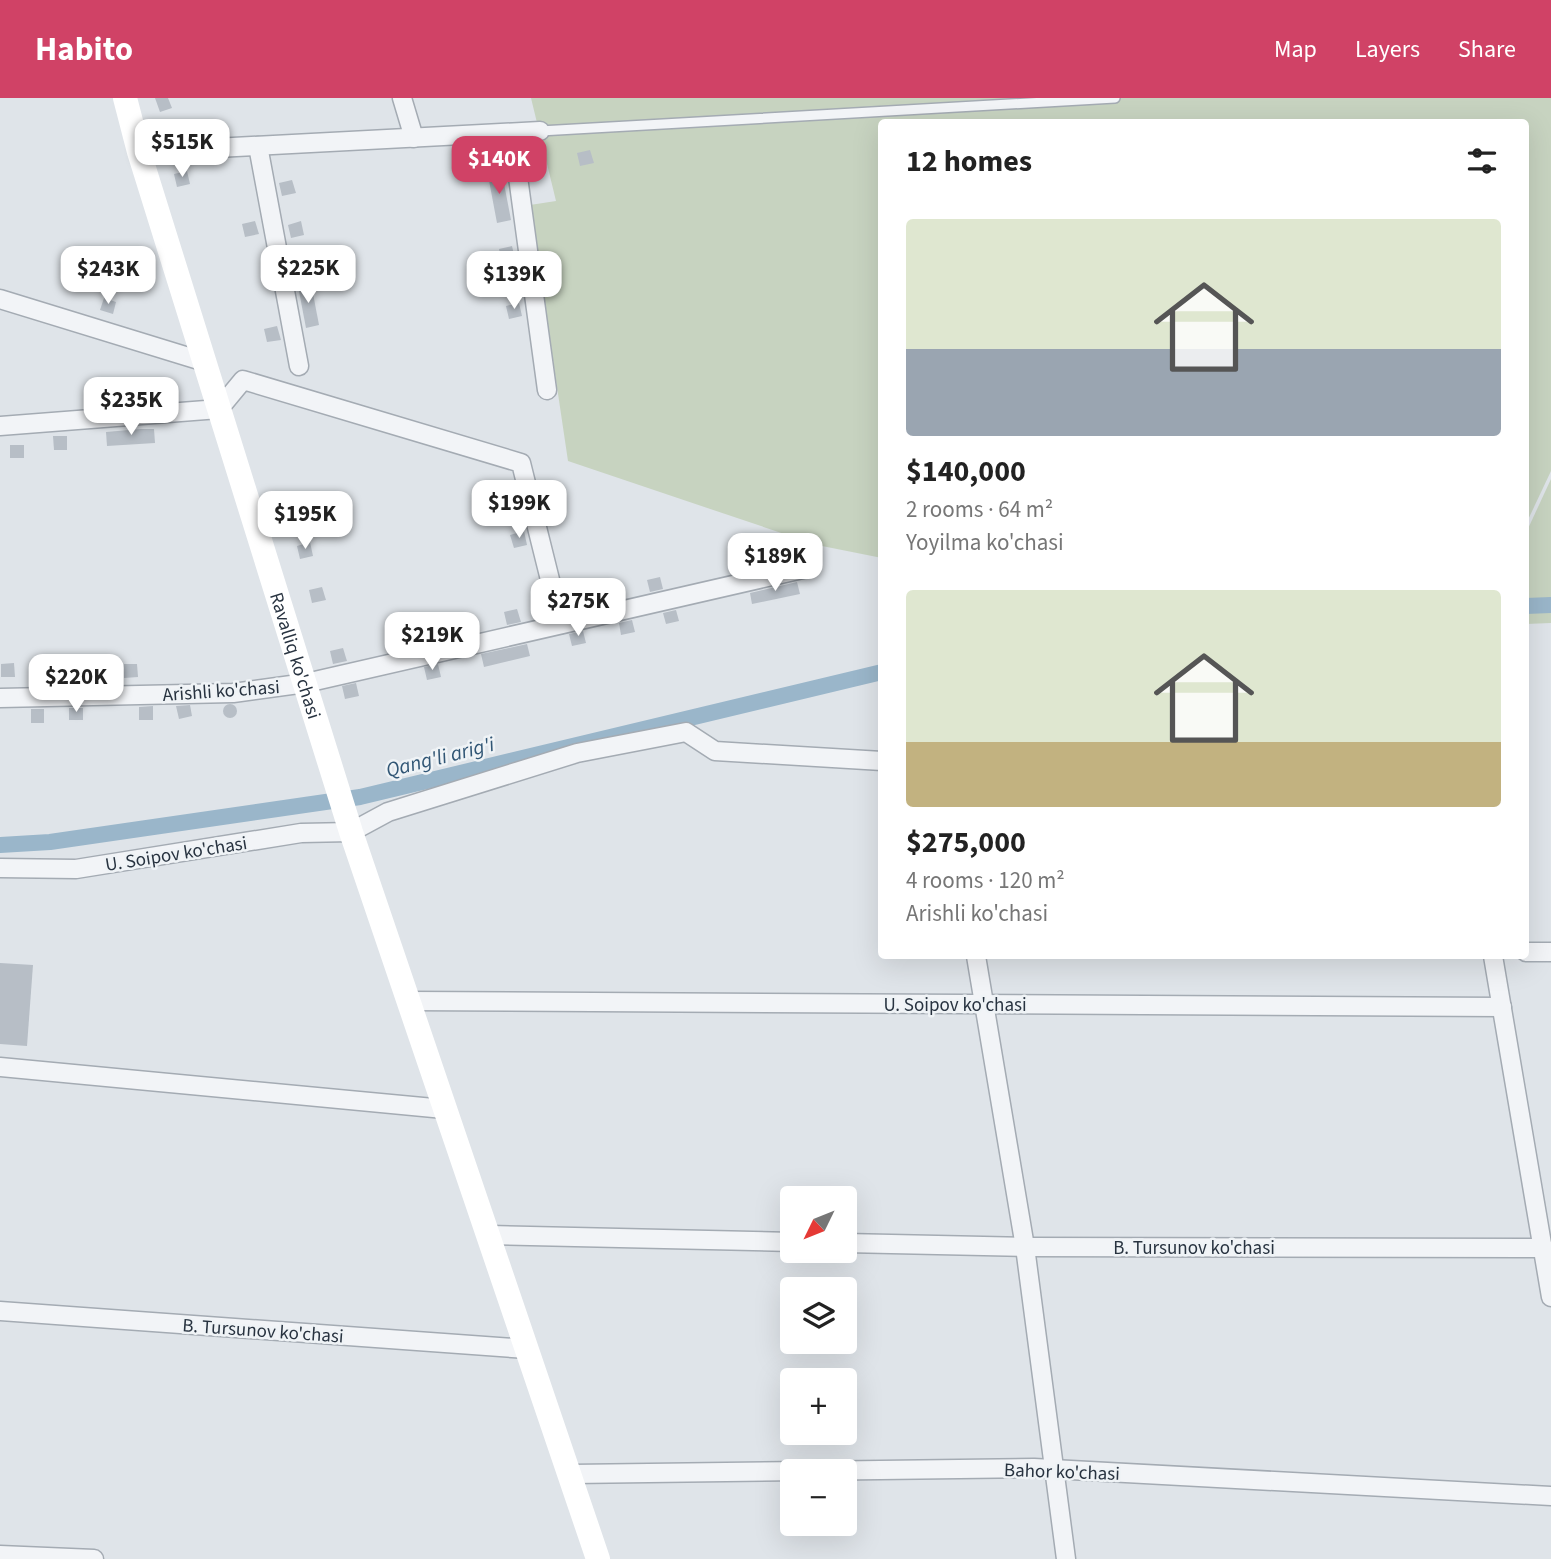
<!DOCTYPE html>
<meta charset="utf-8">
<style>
:root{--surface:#fff;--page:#f6f6f6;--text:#222;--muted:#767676;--accent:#d04266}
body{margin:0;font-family:"Source Sans 3",sans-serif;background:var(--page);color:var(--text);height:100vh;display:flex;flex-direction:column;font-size:26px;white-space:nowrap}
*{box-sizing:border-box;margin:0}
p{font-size:23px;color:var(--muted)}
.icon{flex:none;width:38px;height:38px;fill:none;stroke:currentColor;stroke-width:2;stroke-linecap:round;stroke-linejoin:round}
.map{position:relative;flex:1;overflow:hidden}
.side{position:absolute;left:878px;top:21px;width:651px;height:840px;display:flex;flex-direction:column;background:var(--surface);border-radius:7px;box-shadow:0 7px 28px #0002}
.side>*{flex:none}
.needle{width:46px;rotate:227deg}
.controls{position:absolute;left:780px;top:1088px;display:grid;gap:14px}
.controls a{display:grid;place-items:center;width:77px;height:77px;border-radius:7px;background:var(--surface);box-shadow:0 7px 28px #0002;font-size:35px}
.price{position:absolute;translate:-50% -60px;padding:0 16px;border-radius:14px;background:#fff;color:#222;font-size:23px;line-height:46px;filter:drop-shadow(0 2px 4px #0008)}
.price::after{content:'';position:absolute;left:50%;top:42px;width:21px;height:16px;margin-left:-10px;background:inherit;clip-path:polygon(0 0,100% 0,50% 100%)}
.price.selected{background:var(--accent);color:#fff}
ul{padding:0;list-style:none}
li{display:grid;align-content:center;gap:14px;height:371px;padding:0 28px}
li span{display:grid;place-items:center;height:217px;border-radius:7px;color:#555}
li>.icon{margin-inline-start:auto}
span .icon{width:126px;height:126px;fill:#fffc;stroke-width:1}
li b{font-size:30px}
h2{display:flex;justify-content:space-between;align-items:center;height:84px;padding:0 28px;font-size:30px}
header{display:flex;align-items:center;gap:42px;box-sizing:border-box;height:98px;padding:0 35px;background:var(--accent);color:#fff}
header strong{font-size:33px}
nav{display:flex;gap:38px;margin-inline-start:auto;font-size:24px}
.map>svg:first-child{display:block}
.green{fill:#c7d3c0}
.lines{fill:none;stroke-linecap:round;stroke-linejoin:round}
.canal{stroke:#9ab6ca;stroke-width:16}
.building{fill:#b7bec6}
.lane-casing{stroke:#a4abb3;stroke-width:12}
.street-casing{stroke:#a4abb3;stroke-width:21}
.lane{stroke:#f2f4f7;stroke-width:9}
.street{stroke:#f2f4f7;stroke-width:18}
.secondary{stroke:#fff;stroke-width:24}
.labels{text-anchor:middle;stroke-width:5;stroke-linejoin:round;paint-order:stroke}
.street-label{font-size:19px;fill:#283340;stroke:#eff3f6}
.water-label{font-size:21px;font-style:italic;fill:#315675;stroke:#eff3f6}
</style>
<header>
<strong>Habito</strong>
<nav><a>Map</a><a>Layers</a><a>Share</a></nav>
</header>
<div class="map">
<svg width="1551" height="1461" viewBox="0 0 1551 1461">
<rect width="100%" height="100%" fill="#dfe4e9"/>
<!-- green -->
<g class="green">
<polygon points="531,0 1551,0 1551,373 1526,426 1526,24 882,24 882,460 817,447 568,363 530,107 556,103"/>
<polygon points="1551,381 1551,525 1526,526 1526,435"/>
</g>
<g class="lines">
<!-- canal -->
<g class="canal">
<polyline points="1526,508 1551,507"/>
<polyline points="0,747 50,744 360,699 882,574"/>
</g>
</g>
<!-- building -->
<g class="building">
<polygon points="155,0 168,0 172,10 160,14"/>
<polygon points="590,52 594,65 580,68 577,55"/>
<polygon points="497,69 499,76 502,75 511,122 497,125 487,72"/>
<polygon points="187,73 190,86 177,89 174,76"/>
<polygon points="292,82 296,95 282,98 279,85"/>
<polygon points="255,123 259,136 245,139 242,126"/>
<polygon points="301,123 304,137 291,140 288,127"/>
<polygon points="512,148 515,161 502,164 499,151"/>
<polygon points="311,185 319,227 306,230 298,188"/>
<polygon points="104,200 116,204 113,216 100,212"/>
<polygon points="519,205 522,218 509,221 506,208"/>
<polygon points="277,228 281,242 267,244 264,231"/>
<polygon points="141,331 154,331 155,345 107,348 106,334"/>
<polygon points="53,338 67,338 67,352 54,352"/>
<rect x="10" y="347" width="14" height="13"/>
<polygon points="297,399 301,412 287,415 284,402"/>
<polygon points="524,433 527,447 514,450 510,437"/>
<polygon points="310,444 313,458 300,461 297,448"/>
<polygon points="660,479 663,491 650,494 647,482"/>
<polygon points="797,484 800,496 752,506 750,495"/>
<polygon points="322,489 326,502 312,505 309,492"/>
<polygon points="517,511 521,524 507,527 504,514"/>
<polygon points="676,512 679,523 666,526 663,515"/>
<polygon points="632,522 635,534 621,537 619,525"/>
<polygon points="429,530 432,544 419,547 416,534"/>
<polygon points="583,533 586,545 572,548 569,536"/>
<polygon points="527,546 530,558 484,569 481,556"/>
<polygon points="343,550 347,563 333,566 330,553"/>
<polygon points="14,565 15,579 1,579 1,566"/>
<polygon points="76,566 90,566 90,579 76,580"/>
<polygon points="124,566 137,566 138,579 124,580"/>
<polygon points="438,566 441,579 427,582 424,569"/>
<polygon points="40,567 54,567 54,581 41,581"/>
<polygon points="356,585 359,598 345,601 342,588"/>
<circle cx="230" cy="613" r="7"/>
<polygon points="190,607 192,618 179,621 176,608"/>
<polygon points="153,608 153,622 139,622 139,609"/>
<rect x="69" y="610" width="14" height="12"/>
<rect x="31" y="611" width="13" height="14"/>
<polygon points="0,865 33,867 27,948 0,946"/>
</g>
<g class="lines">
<defs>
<polyline id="lane" points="540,33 1115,0"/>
<g id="street">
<polyline points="402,0 414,40"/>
<polyline points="512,35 547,292"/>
<polyline points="258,48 299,268"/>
<polyline points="139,54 540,33"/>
<polyline points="0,201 205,264"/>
<polyline points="0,328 219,311 243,282 521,365 561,526"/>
<polyline points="0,600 233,595 306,585 807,470"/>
<polyline points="0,770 76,771 301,735 351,734 388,714 577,655 686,634 715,653 882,663"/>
<polyline points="1526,854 1551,854"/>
<polyline points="976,858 1025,1149 1066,1461"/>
<polyline points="1493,858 1551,1199"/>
<polyline points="408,903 1502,909"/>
<polyline points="0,969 444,1011"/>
<polyline points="490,1137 793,1144"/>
<polyline points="845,1145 1025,1149 1544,1150"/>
<polyline points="0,1213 527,1251"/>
<polyline points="572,1376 1034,1370 1551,1398"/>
<polyline points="0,1457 94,1461"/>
</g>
</defs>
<!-- lane casing -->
<use href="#lane" class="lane-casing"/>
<!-- street casing -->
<use href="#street" class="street-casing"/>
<!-- lane -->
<use href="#lane" class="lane"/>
<!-- street -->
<use href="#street" class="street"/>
<!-- secondary -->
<path class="secondary" id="s1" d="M125 0 139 54 351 734 598 1461"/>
</g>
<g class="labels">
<!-- street labels -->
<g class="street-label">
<text dy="7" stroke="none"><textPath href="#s1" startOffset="583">Ravalliq ko'chasi</textPath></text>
<text transform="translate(221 592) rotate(-4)" y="7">Arishli ko'chasi</text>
<text transform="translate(176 755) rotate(-9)" y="7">U. Soipov ko'chasi</text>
<text x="955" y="913">U. Soipov ko'chasi</text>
<text x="1194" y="1156">B. Tursunov ko'chasi</text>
<text transform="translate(263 1232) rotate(4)" y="7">B. Tursunov ko'chasi</text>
<text transform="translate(1062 1373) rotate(2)" y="7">Bahor ko'chasi</text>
</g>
<!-- water labels -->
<g class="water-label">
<text transform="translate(440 659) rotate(-14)" y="7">Qang'li arig'i</text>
</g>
</g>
</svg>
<div class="controls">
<a><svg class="needle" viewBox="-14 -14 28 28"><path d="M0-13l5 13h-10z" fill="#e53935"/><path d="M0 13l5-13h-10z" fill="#767676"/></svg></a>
<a><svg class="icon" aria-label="layers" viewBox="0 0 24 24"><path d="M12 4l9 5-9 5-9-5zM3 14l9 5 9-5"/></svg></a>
<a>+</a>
<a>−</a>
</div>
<b class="price" style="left:182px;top:81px">$515K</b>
<b class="price selected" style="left:499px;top:98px">$140K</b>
<b class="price" style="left:308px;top:207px">$225K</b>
<b class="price" style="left:108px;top:208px">$243K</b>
<b class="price" style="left:514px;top:213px">$139K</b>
<b class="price" style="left:131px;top:339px">$235K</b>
<b class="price" style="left:519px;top:442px">$199K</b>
<b class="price" style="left:305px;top:453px">$195K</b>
<b class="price" style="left:775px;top:495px">$189K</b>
<b class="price" style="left:578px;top:540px">$275K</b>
<b class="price" style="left:432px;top:574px">$219K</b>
<b class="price" style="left:76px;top:616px">$220K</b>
<section class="side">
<h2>12 homes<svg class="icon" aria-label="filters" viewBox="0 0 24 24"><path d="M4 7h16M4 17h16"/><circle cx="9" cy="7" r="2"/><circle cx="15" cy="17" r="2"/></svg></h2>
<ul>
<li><span style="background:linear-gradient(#dfe7d0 60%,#9aa5b1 0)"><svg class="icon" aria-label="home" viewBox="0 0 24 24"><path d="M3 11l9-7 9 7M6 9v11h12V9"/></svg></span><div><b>$140,000</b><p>2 rooms · 64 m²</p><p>Yoyilma ko'chasi</p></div></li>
<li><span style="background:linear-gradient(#dfe7d0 70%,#c2b280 0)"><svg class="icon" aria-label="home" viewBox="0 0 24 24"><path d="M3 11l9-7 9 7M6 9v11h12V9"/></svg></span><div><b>$275,000</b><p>4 rooms · 120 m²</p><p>Arishli ko'chasi</p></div></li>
</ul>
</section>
</div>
